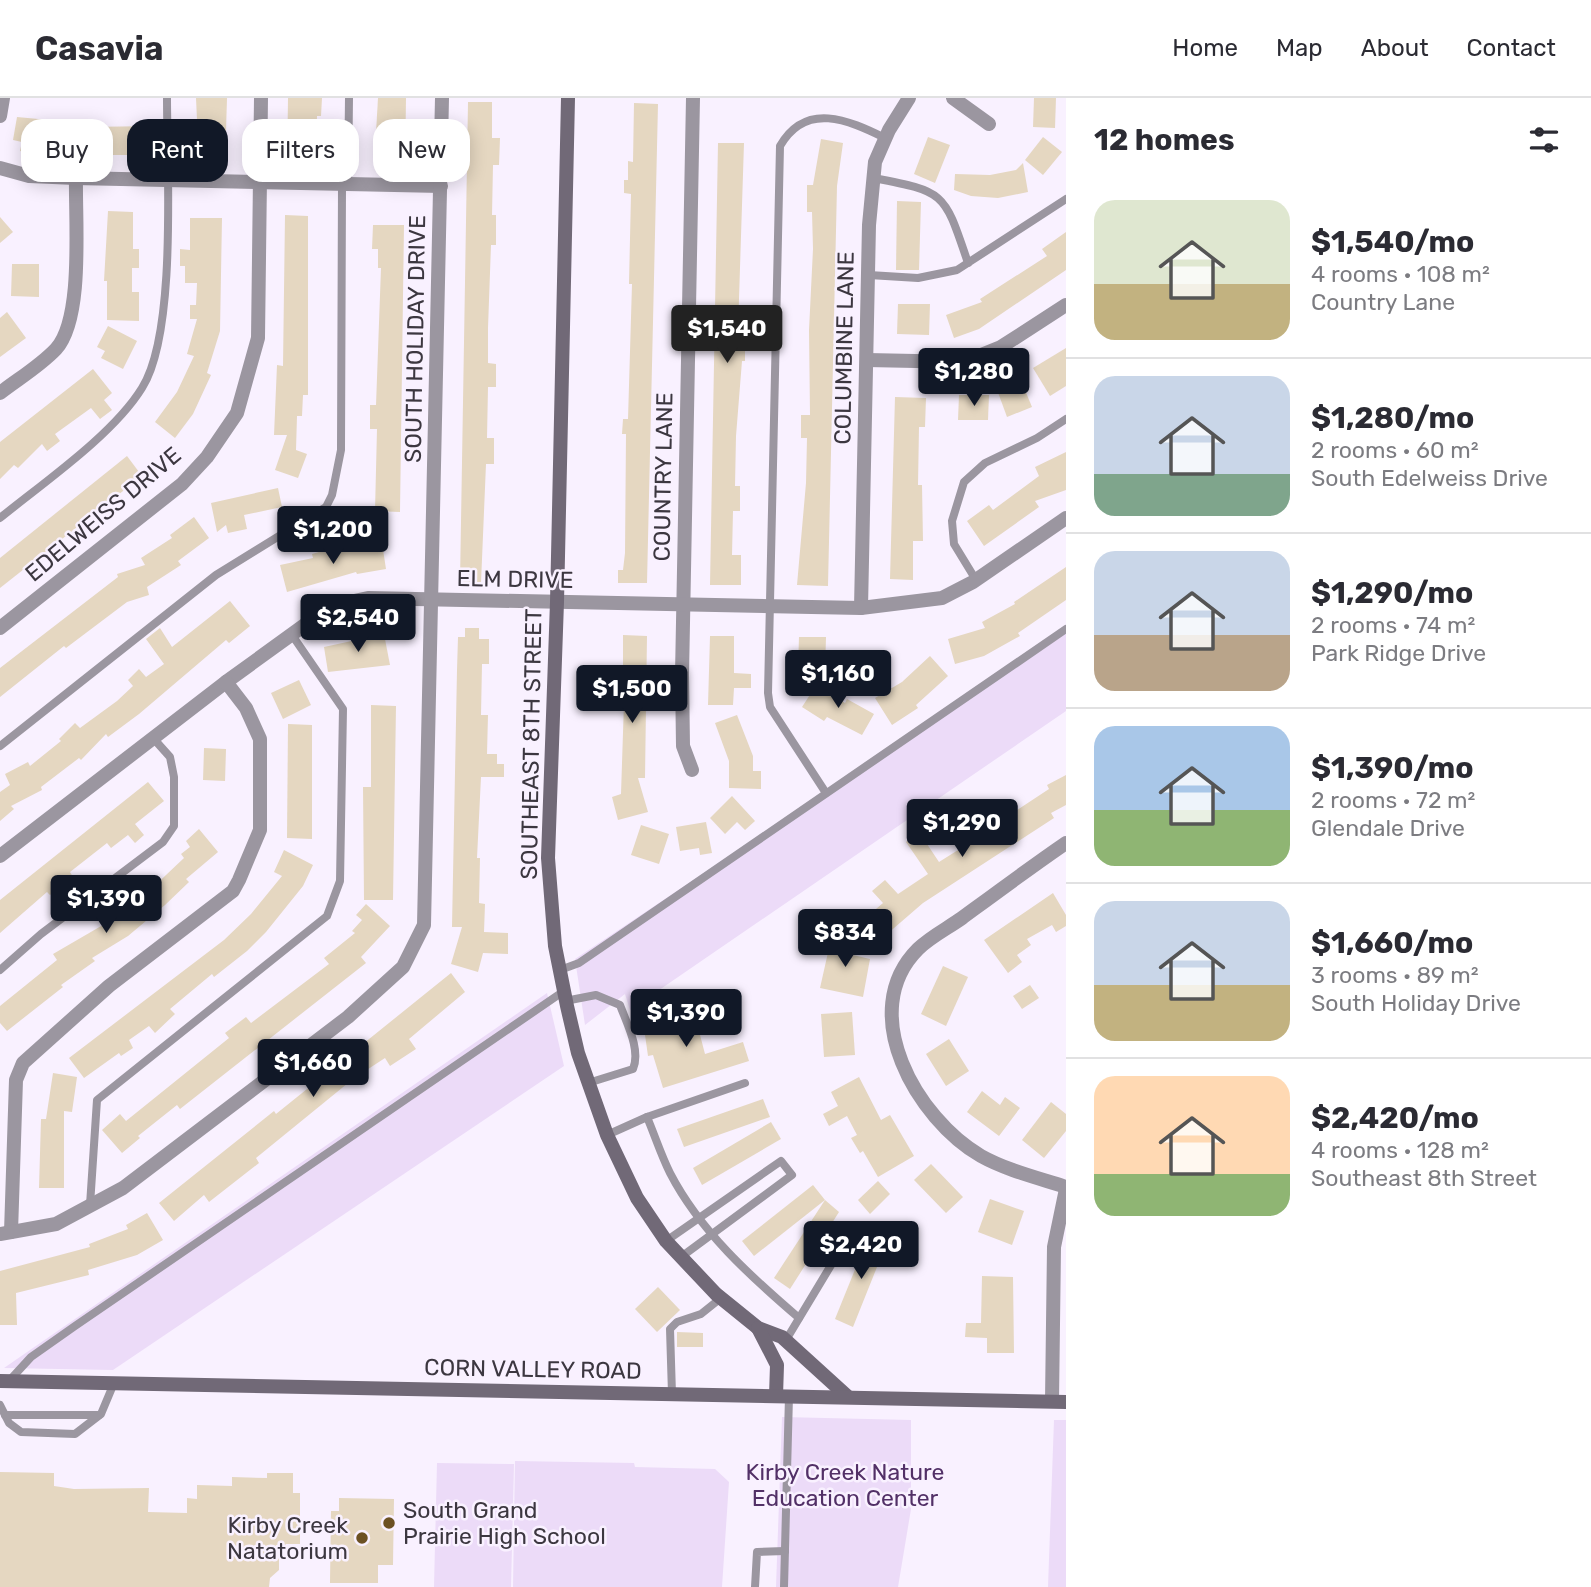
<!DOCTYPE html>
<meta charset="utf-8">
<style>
:root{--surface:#fff;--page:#f7f7f7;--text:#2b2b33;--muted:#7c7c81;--line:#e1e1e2;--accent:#111827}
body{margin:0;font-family:Rubik,sans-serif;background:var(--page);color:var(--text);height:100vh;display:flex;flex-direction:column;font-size:26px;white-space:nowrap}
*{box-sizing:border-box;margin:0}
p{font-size:23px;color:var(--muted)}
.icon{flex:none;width:38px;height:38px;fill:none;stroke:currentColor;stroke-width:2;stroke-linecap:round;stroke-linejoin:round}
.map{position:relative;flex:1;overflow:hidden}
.panel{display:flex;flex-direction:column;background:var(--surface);width:525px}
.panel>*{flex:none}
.top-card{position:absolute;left:21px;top:21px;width:665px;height:63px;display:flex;gap:14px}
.price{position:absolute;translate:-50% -60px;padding:0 16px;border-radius:7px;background:var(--accent);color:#fff;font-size:23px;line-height:46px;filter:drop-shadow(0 2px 4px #0008)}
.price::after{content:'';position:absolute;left:50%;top:42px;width:21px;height:16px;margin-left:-10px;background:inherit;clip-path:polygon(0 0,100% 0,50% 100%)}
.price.selected{background:#222;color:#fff}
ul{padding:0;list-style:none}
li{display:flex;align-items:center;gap:21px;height:175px;padding:0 28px}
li+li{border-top:2px solid var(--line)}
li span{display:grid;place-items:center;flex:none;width:196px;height:140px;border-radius:21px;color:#555}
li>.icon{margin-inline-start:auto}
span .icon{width:84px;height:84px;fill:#fffc;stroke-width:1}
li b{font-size:30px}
h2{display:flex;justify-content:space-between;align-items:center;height:84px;padding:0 28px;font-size:30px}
.chip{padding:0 24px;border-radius:21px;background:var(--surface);box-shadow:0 4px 18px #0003;font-size:24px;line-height:63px}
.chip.selected{background:var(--accent);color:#fff}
header{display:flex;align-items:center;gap:42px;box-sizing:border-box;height:98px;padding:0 35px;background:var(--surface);border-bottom:2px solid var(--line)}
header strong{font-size:33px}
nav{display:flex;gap:38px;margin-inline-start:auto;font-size:24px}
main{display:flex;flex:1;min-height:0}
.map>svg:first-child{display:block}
.green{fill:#ecdbf8}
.building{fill:#e5d7c1}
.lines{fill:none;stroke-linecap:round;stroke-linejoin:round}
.lane{stroke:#9b96a0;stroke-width:8}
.street{stroke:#9b96a0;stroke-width:14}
.secondary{stroke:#716977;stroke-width:14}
.poi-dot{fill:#6c5123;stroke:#f9f1ff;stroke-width:2.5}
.labels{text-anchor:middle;stroke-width:5;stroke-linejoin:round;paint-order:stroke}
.street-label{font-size:23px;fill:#3c3740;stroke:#f9f1ff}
.park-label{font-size:23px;fill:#523067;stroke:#f9f1ff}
.poi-label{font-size:23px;fill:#3c3740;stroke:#f9f1ff;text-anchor:start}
</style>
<header>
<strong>Casavia</strong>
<nav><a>Home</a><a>Map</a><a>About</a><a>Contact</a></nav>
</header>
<main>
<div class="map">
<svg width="1066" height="1489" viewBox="0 0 1066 1489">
<rect width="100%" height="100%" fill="#f9f1ff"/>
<!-- green -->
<g class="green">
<polygon points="1066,533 1066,613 630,912 625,896 585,927 575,861"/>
<polygon points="547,895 564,968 113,1272 4,1270"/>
<polygon points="782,1319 911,1322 911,1411 898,1489 776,1489"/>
<polygon points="1054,1322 1066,1322 1066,1489 1048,1489"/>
<polygon points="515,1363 634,1365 635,1369 715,1371 729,1384 722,1489 513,1489"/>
<polygon points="437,1365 514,1366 511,1489 434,1489"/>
</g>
<!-- building -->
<g class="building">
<polygon points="196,0 227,0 225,67 199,66"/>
<polygon points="288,0 322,0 321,18 317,18 316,69 287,69"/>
<polygon points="378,0 406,0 405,70 374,69"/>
<polygon points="1034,0 1056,0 1055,30 1033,29"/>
<polygon points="468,4 492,4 492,40 500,40 499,67 493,67 492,117 496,117 496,147 491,147 488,230 488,265 496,266 496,289 488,289 487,340 494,340 494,366 486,366 481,485 460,484"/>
<polygon points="634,5 658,6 647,485 618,485 618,472 623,472 625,455 626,336 622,336 623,321 628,321 632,186 629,186 631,96 624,95 624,82 628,82 628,63 633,64"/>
<polygon points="17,19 49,22 48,25 85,27 85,29 157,28 156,57 41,57 20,53 22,44 13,42"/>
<polygon points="928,39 950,47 935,85 914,76"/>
<polygon points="1043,39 1062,54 1043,77 1025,62"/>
<polygon points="821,41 843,45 837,88 828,488 797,487 806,385 807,340 801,340 801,317 810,317 809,232 813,151 812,114 807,114 807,87 813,87"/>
<polygon points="718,45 744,45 738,232 745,232 745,263 742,263 736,338 735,388 740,388 740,413 733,413 732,457 741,457 741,487 710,487"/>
<polygon points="1023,65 1028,94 998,100 971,98 954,92 955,76 990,77 1016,72"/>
<polygon points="897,103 921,104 919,172 896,172"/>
<polygon points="108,113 133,114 133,151 139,151 139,170 132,170 132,194 139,194 139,223 107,222 107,183 104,183"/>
<polygon points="285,117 308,118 308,297 303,297 302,318 297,318 296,352 307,356 298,380 275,372 287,337 274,337 277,267 283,268"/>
<polygon points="0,119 13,134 0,145"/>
<polygon points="190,120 222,120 220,233 207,275 211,277 193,316 175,340 155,324 177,294 194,258 187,256 197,221 190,221 190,207 196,207 197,185 185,185 185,168 180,168 180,151 190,152"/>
<polygon points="373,127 404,127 400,414 375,413 377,331 370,331 370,307 376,307 381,170 378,170 378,151 372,151"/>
<polygon points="1066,134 1066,172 979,231 954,240 946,217 982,204 980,201 1047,158 1042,151"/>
<polygon points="12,166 39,166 39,199 11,198"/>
<polygon points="898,206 930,206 929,237 897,236"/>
<polygon points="7,214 26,240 0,259 0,220"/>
<polygon points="108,228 137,243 123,271 101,260 105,253 97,249"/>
<polygon points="1066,250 1066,288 1050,298 1033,270"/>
<polygon points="93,271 112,295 104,302 112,312 100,321 91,310 55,336 60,343 47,353 42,346 18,370 14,367 0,381 0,344"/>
<polygon points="1020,280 1032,309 1007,319 996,289"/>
<polygon points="959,297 989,297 988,322 958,322"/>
<polygon points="895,299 926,300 925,329 919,329 918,387 922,387 923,443 913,443 913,482 890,481"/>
<polygon points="1066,354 1066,392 1035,403 1039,409 984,448 967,423 989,407 993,412 1039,378 1035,369"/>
<polygon points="127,358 142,378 0,490 0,460"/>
<polygon points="278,390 282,409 244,417 247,431 228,435 226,427 217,434 211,405"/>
<polygon points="194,419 209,440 178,463 181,467 147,489 149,497 127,504 66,550 64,548 0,599 0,570 118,479 117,476 145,467 141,460 172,440 170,437"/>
<polygon points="382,445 386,471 357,476 356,474 287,494 280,467 313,460 312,456 340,448 341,452"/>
<polygon points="1066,469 1066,502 1018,535 1020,538 984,558 955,566 948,541 985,530 982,524 1015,506 1014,504"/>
<polygon points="230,503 250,528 229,545 226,542 139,616 108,639 106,636 81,662 79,660 41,689 42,692 11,708 14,711 0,723 0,694 10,687 5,676 28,664 30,668 61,643 59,641 75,625 80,630 117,603 133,588 128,582 139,571 146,579 164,566 146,541 160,530 172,549"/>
<polygon points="465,530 479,530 479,541 489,541 489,566 482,566 481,617 488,617 487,656 497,656 497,666 504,666 504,679 481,679 477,760 480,760 479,805 485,806 484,834 508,835 508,856 483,855 478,874 451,866 462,829 452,829 457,572 458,539 465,539"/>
<polygon points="384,536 390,567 328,574 324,549"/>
<polygon points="623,537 647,538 645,680 638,680 648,714 618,722 612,699 621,696 624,604 611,604 611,575 623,575"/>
<polygon points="710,538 734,538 734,575 751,576 751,590 734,590 733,607 708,607"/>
<polygon points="799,539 826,539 825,571 798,570"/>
<polygon points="930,558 948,578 916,607 918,610 892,627 875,600 902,584"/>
<polygon points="299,582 311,607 283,621 271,595"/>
<polygon points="817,586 845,605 847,601 874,616 862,637 827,619 824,623 802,609"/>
<polygon points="371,607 396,608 393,802 364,802 363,689 371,689"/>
<polygon points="737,617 753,658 753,673 761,673 761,691 729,690 729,663 715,625"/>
<polygon points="288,626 312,627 312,741 287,740"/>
<polygon points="204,650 226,651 225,683 203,682"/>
<polygon points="1066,677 1066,707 1051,715 1054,720 923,805 879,843 862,823 883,805 872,793 885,782 898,796 928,776 906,744 919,734 939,764 974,742 968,733 982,724 987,732 1049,691 1047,687"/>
<polygon points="148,684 164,703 135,726 144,737 135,745 128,737 111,750 107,745 70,774 73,779 50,797 47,794 0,835 0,802"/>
<polygon points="732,698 755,723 745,732 737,724 725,736 710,720"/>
<polygon points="706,724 712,755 700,757 699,750 680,753 676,729"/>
<polygon points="641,727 669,736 659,766 631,757"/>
<polygon points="199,731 218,754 186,781 189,784 165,807 128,838 92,860 95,863 61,887 63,889 7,933 0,925 0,908 57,862 53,856 127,813 125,810 148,794 184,760 181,756 190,749 186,743"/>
<polygon points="284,752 313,767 303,788 266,834 247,853 214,879 212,876 170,911 175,916 155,935 149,928 129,942 133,950 121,958 119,955 84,980 69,960 224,842 251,816 282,778 274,774"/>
<polygon points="1053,795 1066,817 1066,828 1056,834 1052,827 1027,841 1031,847 1017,857 1022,864 1008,875 984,842"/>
<polygon points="366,806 390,828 361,859 366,865 180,1011 177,1007 138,1038 140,1040 122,1055 102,1032 120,1016 126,1023 229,940 225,935 246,919 251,925 329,866 324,860 355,835 352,833 362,822 356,817"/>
<polygon points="837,837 856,840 853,857 870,861 863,899 820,890 829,850 835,851"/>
<polygon points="943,868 968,879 946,928 921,916"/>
<polygon points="451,875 465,894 409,941 416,951 390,968 385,960 353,981 256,1060 259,1065 209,1104 204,1097 174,1123 159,1105 274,1013 276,1016"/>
<polygon points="1030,887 1039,900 1022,911 1013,898"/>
<polygon points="693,910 705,956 743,944 749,963 663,990 653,957 648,958 643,923"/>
<polygon points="852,914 855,957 824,959 821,916"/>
<polygon points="949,941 969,973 946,988 926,956"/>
<polygon points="53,975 77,979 72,1014 64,1013 64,1090 39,1090 41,1021 46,1021"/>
<polygon points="859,979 881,1022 890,1017 914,1058 878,1079 863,1053 860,1055 851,1040 857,1037 847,1018 829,1028 823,1016 838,1008 831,994"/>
<polygon points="982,993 1000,1007 1005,999 1020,1010 999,1038 967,1014"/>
<polygon points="763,1001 770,1019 684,1049 677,1031"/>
<polygon points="1051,1004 1066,1016 1066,1033 1044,1060 1022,1042"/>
<polygon points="771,1024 781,1041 702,1087 693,1070"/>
<polygon points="931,1066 963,1099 946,1115 914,1082"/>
<polygon points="878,1083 890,1096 870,1116 858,1102"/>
<polygon points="813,1087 825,1102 754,1158 742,1143"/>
<polygon points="990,1101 1024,1113 1012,1147 978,1134"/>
<polygon points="825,1102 839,1114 790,1191 774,1180"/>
<polygon points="147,1115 163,1142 137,1157 88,1172 89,1177 16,1195 17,1227 0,1227 0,1173 90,1149 89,1146 128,1131 126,1127"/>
<polygon points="869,1137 887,1144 853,1229 835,1221"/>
<polygon points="982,1178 1013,1179 1014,1255 987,1255 987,1240 965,1239 966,1225 981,1225"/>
<polygon points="658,1189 680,1212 657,1234 635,1211"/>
<polygon points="677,1234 703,1235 703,1249 677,1249"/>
<polygon points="0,1374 54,1375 54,1388 74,1391 149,1390 148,1414 187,1415 187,1400 197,1401 197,1387 232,1388 232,1379 267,1380 267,1375 293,1375 293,1395 300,1395 300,1446 286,1446 286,1452 279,1452 279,1472 270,1480 269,1489 0,1489"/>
<polygon points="339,1400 394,1401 393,1467 378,1467 378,1485 330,1485 331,1413 339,1413"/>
</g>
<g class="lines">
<!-- lane -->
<g class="lane">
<path d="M874 80C946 94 944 94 968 165"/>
<polyline points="348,87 349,0"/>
<polyline points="869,177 918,180 957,172 1066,101"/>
<path d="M0 420C43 385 113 337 142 290 177 235 167 70 167 0"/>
<polyline points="976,482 954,446 952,423 964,384 985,365 1037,340 1066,321"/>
<polyline points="0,648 216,477 326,409 332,397 341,352 342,87"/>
<path d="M826 695 770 609 768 595 780 48C806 3 848 22 885 40"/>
<polyline points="0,872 41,836 163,744 174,728 174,679 170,659 153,640"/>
<polyline points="560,872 579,865 1066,531"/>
<path d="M565 903 596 897 620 907C627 926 641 952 633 971L588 985"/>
<polyline points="647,1019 745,985"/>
<path d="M607 1037 647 1019C655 1038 661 1057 670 1075 700 1133 750 1178 799 1220"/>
<polyline points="90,1107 97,1002 327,818 340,783 343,611 292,537"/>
<polyline points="666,1143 781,1063 792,1077 681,1159"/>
<polyline points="786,1242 851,1134"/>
<polyline points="9,1283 31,1259 75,1228 564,893"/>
<polyline points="672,1296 670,1231 677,1224 701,1216 721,1200"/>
<polyline points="0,1307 9,1325 21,1334 75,1336 101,1316 114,1285"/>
<polyline points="5,1317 99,1317"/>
<polyline points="755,1489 757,1454 785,1453"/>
<polyline points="784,1489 789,1298"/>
</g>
<!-- street -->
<g class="street">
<polyline points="953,0 989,26"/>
<polyline points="0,18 3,0"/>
<polyline points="0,70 29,78 76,80 441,88"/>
<polyline points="867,262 964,264 1001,249 1066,207"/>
<path d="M0 295C18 281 40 268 56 251 84 220 75 122 76 80"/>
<polyline points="861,510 869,127 875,64 889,32 909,0"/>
<polyline points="0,530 182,386 207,359 237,315 258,240 261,0"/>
<polyline points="692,672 683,648 682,577 693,0"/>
<path d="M1066 745C1031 769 996 795 962 820 948 830 930 839 918 851 855 914 917 1021 981 1058 1006 1072 1038 1080 1066 1089"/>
<polyline points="0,758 226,584 331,508 368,500 861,510 942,500 973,484 1066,420"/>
<polyline points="11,1134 16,982 23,965 109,888 233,793 239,782 260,732 260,641 246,610 226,584"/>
<polyline points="0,1136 56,1126 123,1090 348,919 403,869 424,827 442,0"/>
<polyline points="1052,1303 1054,1149 1066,1091"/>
</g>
<!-- secondary -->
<g class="secondary">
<polyline points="568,0 557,504 548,760 555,848 567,908 578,955 607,1037 637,1100 666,1143 716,1196 758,1230 782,1239 848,1299"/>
<polyline points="758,1230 777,1267 776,1298"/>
<polyline points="0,1283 1066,1304"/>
</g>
</g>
<!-- markers -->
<g class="poi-dot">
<circle cx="389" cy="1425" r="7"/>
<circle cx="362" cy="1440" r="7"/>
</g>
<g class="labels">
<!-- street labels -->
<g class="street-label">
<text transform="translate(415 241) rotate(-89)" y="8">SOUTH HOLIDAY DRIVE</text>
<text transform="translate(844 250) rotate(-89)" y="8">COLUMBINE LANE</text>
<text transform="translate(663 379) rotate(-89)" y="8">COUNTRY LANE</text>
<text transform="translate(103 416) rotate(-40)" y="8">EDELWEISS DRIVE</text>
<text transform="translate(515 481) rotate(1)" y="8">ELM DRIVE</text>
<text transform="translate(531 646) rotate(-89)" y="8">SOUTHEAST 8TH STREET</text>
<text transform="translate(533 1271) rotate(1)" y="8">CORN VALLEY ROAD</text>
</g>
<!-- park labels -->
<g class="park-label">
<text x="845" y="1382">Kirby Creek Nature<tspan x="845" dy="26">Education Center</tspan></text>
</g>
<!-- poi labels -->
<g class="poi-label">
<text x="403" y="1420">South Grand<tspan x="403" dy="26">Prairie High School</tspan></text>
<text x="348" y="1435" text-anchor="end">Kirby Creek<tspan x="348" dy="26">Natatorium</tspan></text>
</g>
</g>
</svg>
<b class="price selected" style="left:727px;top:267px">$1,540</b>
<b class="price" style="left:974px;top:310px">$1,280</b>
<b class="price" style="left:333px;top:468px">$1,200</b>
<b class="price" style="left:358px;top:556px">$2,540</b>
<b class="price" style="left:838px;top:612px">$1,160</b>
<b class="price" style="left:632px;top:627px">$1,500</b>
<b class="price" style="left:962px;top:761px">$1,290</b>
<b class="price" style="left:106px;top:837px">$1,390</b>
<b class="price" style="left:845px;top:871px">$834</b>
<b class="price" style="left:686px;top:951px">$1,390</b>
<b class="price" style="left:313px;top:1001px">$1,660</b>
<b class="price" style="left:861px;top:1183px">$2,420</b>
<div class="top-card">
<a class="chip">Buy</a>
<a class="chip selected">Rent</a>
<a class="chip">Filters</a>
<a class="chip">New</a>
</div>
</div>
<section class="panel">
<h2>12 homes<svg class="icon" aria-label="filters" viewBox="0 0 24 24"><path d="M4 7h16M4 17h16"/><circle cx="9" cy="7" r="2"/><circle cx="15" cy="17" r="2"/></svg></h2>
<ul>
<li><span style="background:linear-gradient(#dfe7d0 60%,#c2b280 0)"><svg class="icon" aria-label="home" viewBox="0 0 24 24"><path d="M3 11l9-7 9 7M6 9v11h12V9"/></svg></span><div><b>$1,540/mo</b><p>4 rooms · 108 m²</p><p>Country Lane</p></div></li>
<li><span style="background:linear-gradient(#c9d6e8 70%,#7fa58c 0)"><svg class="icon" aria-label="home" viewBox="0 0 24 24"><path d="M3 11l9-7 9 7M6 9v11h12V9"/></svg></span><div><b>$1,280/mo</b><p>2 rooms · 60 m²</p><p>South Edelweiss Drive</p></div></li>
<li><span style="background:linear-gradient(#c9d6e8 60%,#b9a48a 0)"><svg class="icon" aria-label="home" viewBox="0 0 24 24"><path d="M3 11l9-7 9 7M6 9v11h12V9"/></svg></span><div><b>$1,290/mo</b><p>2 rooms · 74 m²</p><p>Park Ridge Drive</p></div></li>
<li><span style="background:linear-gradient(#a9c7e8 60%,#8fb573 0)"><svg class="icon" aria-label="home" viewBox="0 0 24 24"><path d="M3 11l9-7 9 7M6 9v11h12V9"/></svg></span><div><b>$1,390/mo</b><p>2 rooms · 72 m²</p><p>Glendale Drive</p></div></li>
<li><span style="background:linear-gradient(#c9d6e8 60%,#c2b280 0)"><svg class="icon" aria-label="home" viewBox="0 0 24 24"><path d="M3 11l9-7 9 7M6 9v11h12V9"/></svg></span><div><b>$1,660/mo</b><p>3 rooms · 89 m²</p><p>South Holiday Drive</p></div></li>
<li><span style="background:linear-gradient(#ffd9b3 70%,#8fb573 0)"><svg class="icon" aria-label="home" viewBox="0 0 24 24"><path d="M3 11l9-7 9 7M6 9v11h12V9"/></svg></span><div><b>$2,420/mo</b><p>4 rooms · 128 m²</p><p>Southeast 8th Street</p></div></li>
</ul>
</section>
</main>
